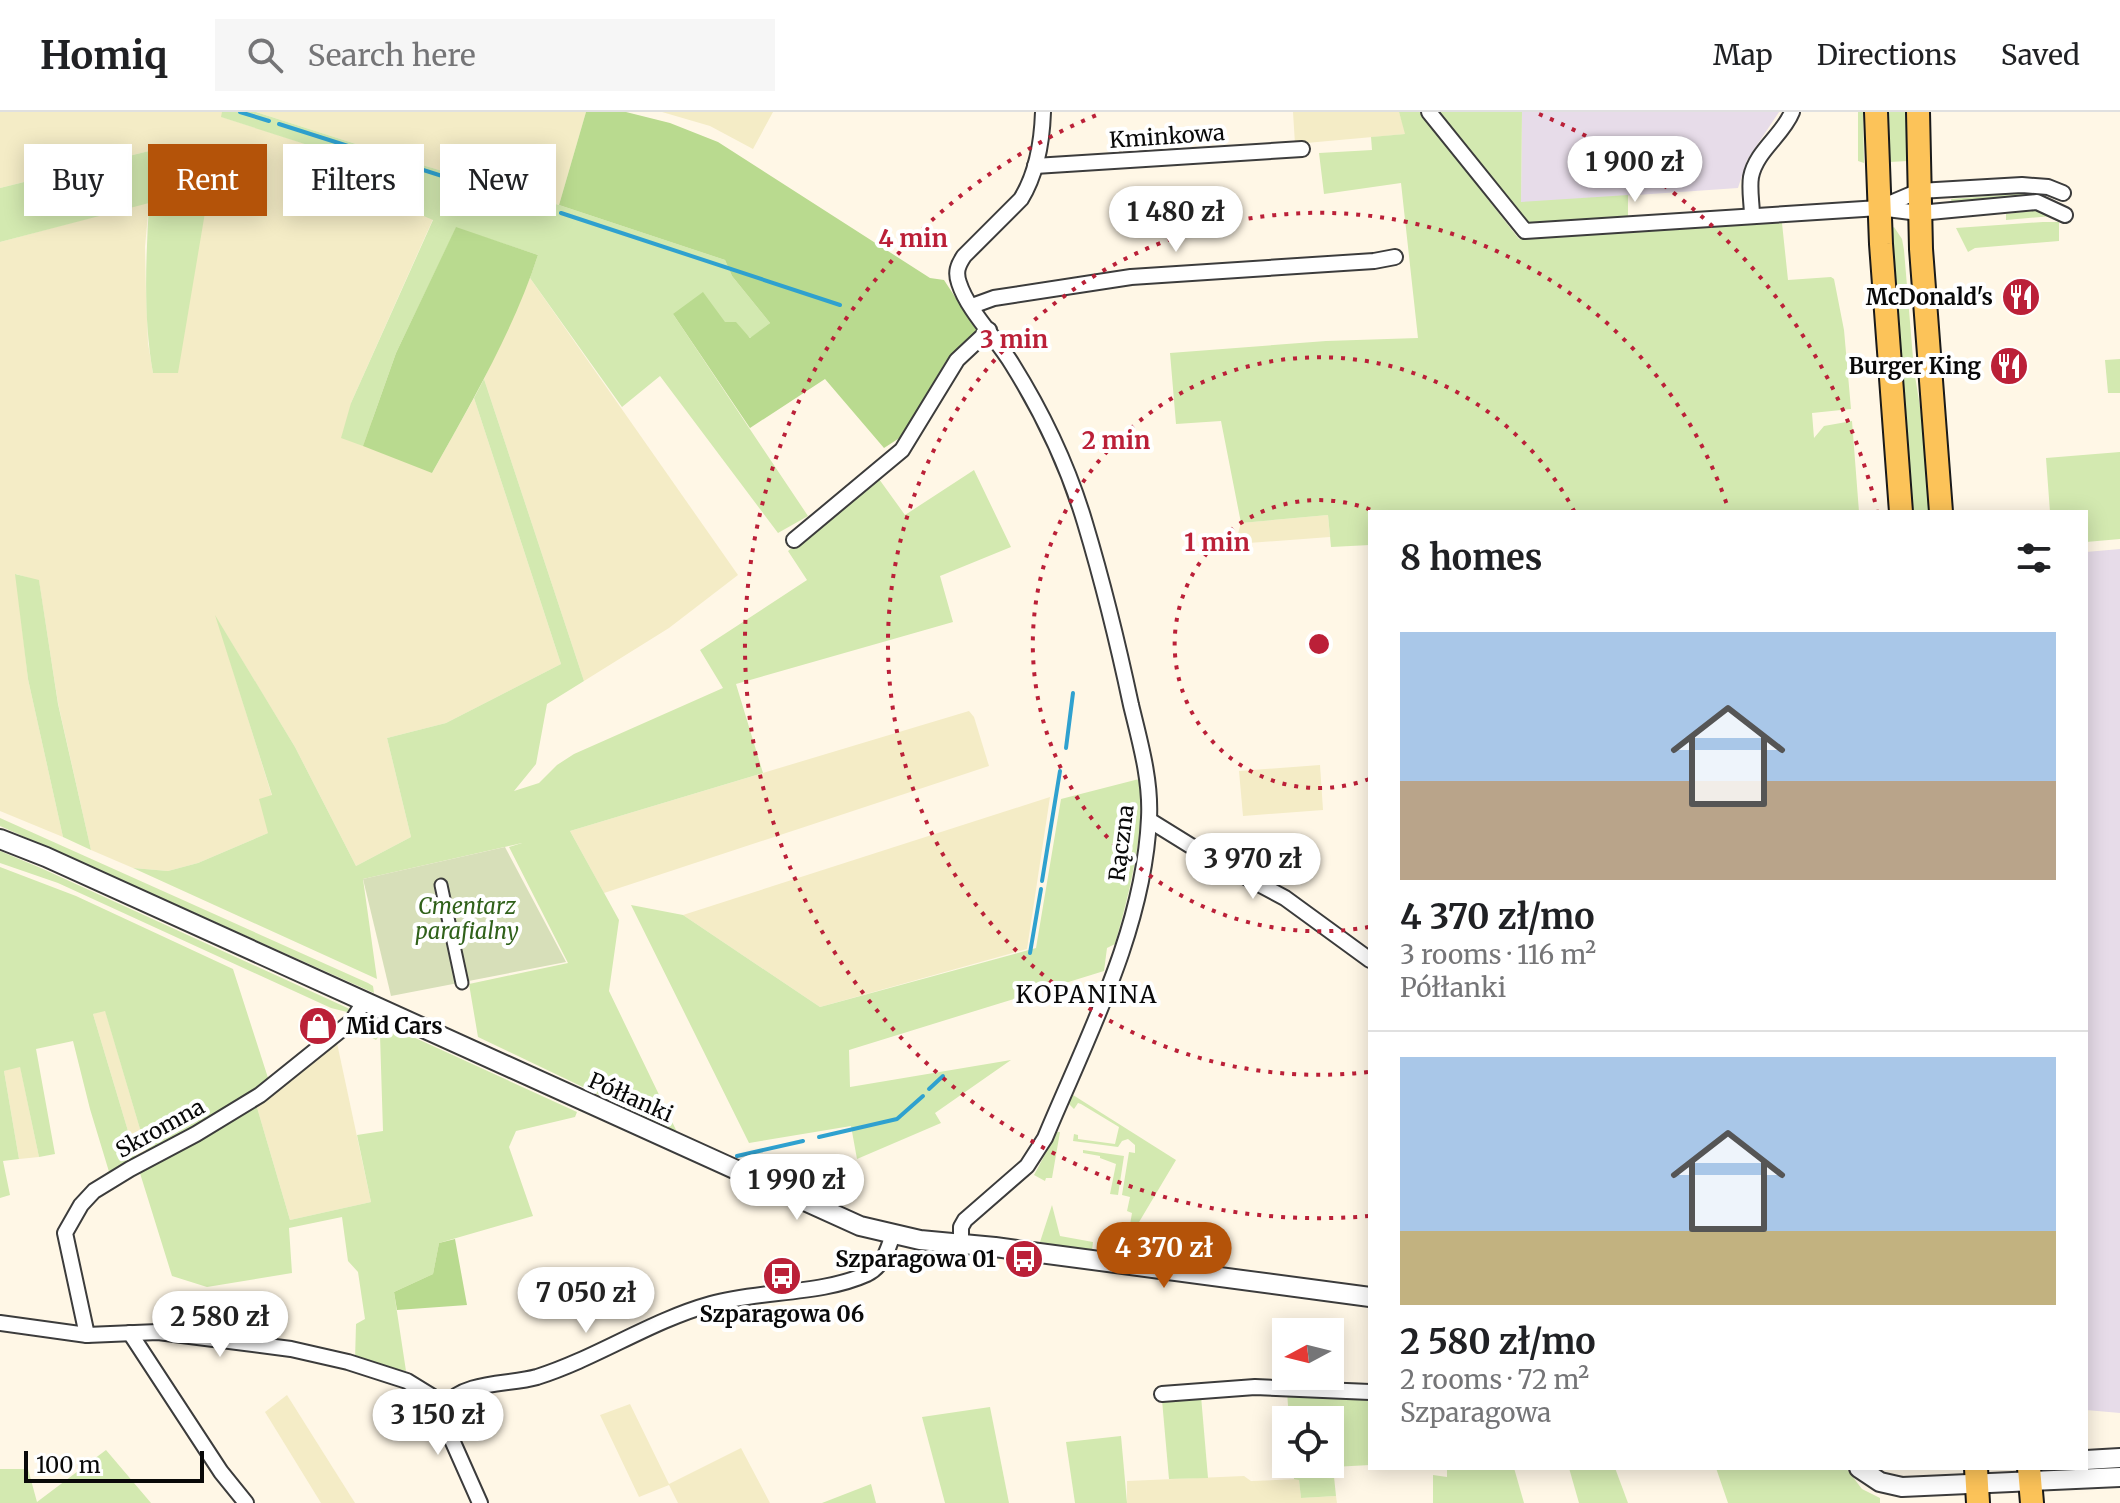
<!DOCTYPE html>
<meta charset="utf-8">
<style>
:root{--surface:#fff;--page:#f6f6f6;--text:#202124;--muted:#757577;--line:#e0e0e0;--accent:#b45309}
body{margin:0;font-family:Merriweather,serif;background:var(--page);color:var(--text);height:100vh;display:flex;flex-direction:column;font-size:30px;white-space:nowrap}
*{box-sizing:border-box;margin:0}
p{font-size:26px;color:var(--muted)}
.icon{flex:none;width:44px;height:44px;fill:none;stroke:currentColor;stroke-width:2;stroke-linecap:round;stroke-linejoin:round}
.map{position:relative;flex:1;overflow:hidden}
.panel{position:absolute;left:1368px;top:398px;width:720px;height:960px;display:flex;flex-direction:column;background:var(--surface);border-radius:0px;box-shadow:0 4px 20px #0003}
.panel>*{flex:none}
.hud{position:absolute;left:24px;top:32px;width:760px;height:72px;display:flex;gap:16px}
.needle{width:52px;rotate:263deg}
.fabs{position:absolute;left:1272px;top:1206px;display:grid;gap:16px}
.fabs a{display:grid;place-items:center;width:72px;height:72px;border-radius:0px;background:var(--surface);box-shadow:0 4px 20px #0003;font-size:40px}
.scale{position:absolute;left:24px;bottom:20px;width:180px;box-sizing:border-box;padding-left:8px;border:4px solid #090909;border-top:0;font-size:22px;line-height:28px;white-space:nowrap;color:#090909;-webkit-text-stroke:6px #fff;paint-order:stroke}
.price{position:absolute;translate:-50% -68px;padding:0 18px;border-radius:28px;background:#fff;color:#222;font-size:26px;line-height:52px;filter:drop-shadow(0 2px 4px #0008)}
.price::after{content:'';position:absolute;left:50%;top:48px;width:24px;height:18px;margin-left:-12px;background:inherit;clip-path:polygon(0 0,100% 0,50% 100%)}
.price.active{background:var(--accent);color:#fff}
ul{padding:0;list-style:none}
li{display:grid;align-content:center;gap:16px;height:424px;padding:0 32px}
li+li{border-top:2px solid var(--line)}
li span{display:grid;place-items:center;height:248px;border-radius:0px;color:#555}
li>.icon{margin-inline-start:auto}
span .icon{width:144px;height:144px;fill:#fffc;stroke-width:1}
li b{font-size:34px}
h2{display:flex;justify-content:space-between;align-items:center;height:96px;padding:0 32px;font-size:34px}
.tag{padding:0 28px;border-radius:0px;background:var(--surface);box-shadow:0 4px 20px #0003;font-size:28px;line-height:72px}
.tag.active{background:var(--accent);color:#fff}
header{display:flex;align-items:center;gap:48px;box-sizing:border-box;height:112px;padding:0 40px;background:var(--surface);border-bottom:2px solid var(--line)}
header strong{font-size:38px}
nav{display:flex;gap:44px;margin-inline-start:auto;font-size:28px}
.search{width:560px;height:72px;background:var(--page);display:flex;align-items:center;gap:20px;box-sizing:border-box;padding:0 28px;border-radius:0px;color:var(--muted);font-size:30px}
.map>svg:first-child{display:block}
.industrial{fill:#e7dce9}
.farmland{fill:#f4ecc6}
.green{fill:#d3e9b0}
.forest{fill:#b9da8f}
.cemetery{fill:#d7dfb9}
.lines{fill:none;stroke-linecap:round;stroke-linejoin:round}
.stream{stroke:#2fa1cf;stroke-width:4}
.pedestrian-casing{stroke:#3c3c3c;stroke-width:15}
.minor-casing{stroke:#3c3c3c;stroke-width:18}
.tertiary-casing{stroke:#3c3c3c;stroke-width:22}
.primary-casing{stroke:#1a1a1a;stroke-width:26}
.pedestrian{stroke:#fff;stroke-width:11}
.minor{stroke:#fff;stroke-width:14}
.tertiary{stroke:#fff;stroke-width:18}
.primary{stroke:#fcc359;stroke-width:22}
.ring{fill:none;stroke:#bb2038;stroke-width:4;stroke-dasharray:4 8}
.labels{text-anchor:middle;stroke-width:8;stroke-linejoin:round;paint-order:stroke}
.street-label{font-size:22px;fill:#090909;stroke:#fff}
.poi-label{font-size:22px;font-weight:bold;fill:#090909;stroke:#fff;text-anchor:end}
.park-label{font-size:22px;font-style:italic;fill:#30611a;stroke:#fff}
.neighbourhood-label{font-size:24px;letter-spacing:2px;fill:#090909;stroke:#fff}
.centre{fill:#bb2038;stroke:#fff;stroke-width:4}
.ring-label{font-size:24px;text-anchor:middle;font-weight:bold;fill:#bb2038;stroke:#fff;stroke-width:8;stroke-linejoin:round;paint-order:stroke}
</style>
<header>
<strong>Homiq</strong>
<div class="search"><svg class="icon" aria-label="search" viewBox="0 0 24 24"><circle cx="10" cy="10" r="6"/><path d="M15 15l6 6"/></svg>Search here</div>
<nav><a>Map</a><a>Directions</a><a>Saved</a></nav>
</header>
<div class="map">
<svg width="2120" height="1391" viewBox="0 0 2120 1391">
<rect width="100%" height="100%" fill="#fff7e6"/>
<!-- industrial -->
<g class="industrial">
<polygon points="1522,0 1779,0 1747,48 1738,76 1521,91"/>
<polygon points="2120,437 2120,1301 2086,1298 2086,440"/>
</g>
<!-- farmland -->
<g class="farmland">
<polygon points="0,0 222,0 222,5 398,62 433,107 351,291 432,361 474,286 561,552 446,611 387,626 411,725 356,754 295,635 217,507 272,684 268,721 198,751 168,759 133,756 91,738 58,591 39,469 16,462 28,567 63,725 0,699 0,130 149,90 145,135 146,182 148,231 153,261 153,38 0,76"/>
<polygon points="256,0 586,0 559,93 412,50"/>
<polygon points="662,0 773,0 753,37 710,14"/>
<polygon points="1293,0 1399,0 1406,22 1295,32"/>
<polygon points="530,166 738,463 669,516 584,569 484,267"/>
<polygon points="1328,403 1330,425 1235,432 1241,411"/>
<polygon points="969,599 974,605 989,654 604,781 570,719"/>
<polygon points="1320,653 1323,698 1243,704 1239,659"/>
<polygon points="1050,685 1027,837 820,895 683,803"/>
<polygon points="105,898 148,1044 137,1049 93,902"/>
<polygon points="337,931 371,1090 290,1108 256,992"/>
<polygon points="20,954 39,1045 19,1047 4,959"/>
<polygon points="287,1283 355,1391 321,1391 265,1300"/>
<polygon points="630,1292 669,1372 741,1336 770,1391 678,1391 669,1373 639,1385 600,1303"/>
<polygon points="1244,1364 1251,1369 1299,1367 1301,1386 1336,1384 1337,1391 1127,1391 1127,1369"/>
</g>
<!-- green -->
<g class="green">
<polygon points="222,0 256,0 412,50 559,93 725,148 732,164 770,211 751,226 725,210 673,202 808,404 778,421 660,264 622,295 530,166 538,143 456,116 396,241 363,334 341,326 351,291 433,108 398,93 391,82 398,62 221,5"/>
<polygon points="1399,0 1420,0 1519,127 1782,111 1788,168 1831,165 1834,167 1844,218 1851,297 1812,301 1814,326 1824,314 1852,309 1859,400 1370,400 1370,433 1331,435 1328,403 1241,411 1221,309 1176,312 1170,241 1326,229 1418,226 1401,71 1324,82 1319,41 1372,38 1371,25 1405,22"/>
<polygon points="1435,0 1522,0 1521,90 1628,83 1628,104 1619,108 1524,111 1522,103 1517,103"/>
<polygon points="1858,0 1863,0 1864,51 1858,49"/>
<polygon points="1889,0 1908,0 1908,49 1890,50"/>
<path d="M153 38 214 47 178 261H153C143 204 146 148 149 91L0 130V76Z"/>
<polygon points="2040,80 2041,83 1952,92 1951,87"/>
<polygon points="2041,98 2053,104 2006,108 2006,102"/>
<polygon points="2043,110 2059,110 2059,129 1975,136 1968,140 1956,116"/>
<polygon points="1894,115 1902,127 1904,138 1914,258 1926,331 1932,400 1908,400 1891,117"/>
<polygon points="2120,247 2120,281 2108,281 2105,248"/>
<polygon points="484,267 584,569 547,592 536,652 514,679 539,671 557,653 574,642 723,576 700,538 807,468 788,439 879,367 905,403 974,358 1011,435 940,464 953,510 736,572 763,661 570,719 619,808 609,879 677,1020 478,925 469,872 568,851 509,735 522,731 363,767 377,867 133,756 168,759 198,751 268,721 259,687 272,683 215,503 295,635 356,754 411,725 387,626 446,611 561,552 474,286"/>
<polygon points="2120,340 2120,427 2086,430 2086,400 2050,400 2046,346"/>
<polygon points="15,462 39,468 58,592 91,738 63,725 28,567"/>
<path d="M1139 667C1146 717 1129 783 1115 832L1107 836 1104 859 849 938 850 975 1011 948 935 1001 941 1011 857 1047 851 1014 749 1031 631 793 683 803 820 895 1036 836 1061 687Z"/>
<polygon points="0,706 368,871 373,874 374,881 0,714"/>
<polygon points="0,739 43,757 352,898 351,901 331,896 58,771 0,751"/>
<polygon points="0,755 76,784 233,857 269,969 206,1012 148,1044 105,899 93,902 137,1049 110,1063 90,997 73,929 36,937 55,1042 39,1045 20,955 4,959 19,1047 3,1049 10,1083 0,1086"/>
<polygon points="365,903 577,1000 575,1005 516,1019 509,1035 533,1104 439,1131 433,1162 394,1180 406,1259 355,1248 356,1212 365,1207 358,1160 348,1149 342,1105 289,1116 292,1161 207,1175 172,1164 139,1058 256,992 290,1108 371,1090 357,1023 383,1019 380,923 376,928 365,922 358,912"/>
<polygon points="1073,983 1176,1048 1120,1142 1101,1140 1102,1135 1128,1124 1132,1101 1127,1099 1130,1085 1122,1083 1129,1040 1135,1041 1135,1033 1128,1027 1122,1029 1118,1035 1073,1029 1074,1022 1078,1023 1078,1027 1115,1032 1119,1015 1081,992 1078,991 1074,997 1069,992"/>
<polygon points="1057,1020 1060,1020 1052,1066 1046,1066 1045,1069 1034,1063"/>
<polygon points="1083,1038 1124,1044 1118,1083 1110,1082 1116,1052 1100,1046 1100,1044 1083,1041"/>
<polygon points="1052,1093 1060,1124 1093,1130 1092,1139 1040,1130"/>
<polygon points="1287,1279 1370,1285 1370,1353 1333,1355 1336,1384 1301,1386 1299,1368 1294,1367 1293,1352 1330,1352 1330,1308 1289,1308"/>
<polygon points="1201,1284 1208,1366 1169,1367 1162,1288"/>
<polygon points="990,1295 1009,1391 945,1391 922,1305"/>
<polygon points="1121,1324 1127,1391 1075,1391 1066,1330"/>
<polygon points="106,1338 151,1391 0,1391 0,1357 28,1357 37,1390"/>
<polygon points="1447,1356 1514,1356 1524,1391 1433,1391 1433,1363 1447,1365"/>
<polygon points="1569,1356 1615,1356 1628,1391 1579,1391"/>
<polygon points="1716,1356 1846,1356 1862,1377 1880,1386 1880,1391 1728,1391"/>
<polygon points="871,1372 876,1391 822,1391"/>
</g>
<!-- forest -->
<g class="forest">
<polygon points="586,0 626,0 670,11 718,30 930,166 944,168 978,220 946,249 901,325 884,336 825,267 750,316 673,202 703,180 725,210 736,210 750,226 770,211 732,164 725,148 559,93"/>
<path d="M456 115 538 143C513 220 471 291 432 361L363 334 396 241Z"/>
<polygon points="455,1127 467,1193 397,1198 394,1180 433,1162 439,1131"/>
</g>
<!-- cemetery -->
<polygon class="cemetery" points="505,735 566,850 391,884 363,767"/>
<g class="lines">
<!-- stream -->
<g class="stream">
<polyline points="240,0 269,9"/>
<polyline points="279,12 552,99"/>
<polyline points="561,101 840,193"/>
<polyline points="1066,636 1073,581"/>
<polyline points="1042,769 1060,659"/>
<polyline points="1030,841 1041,777"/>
<polyline points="929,977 943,964"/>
<polyline points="819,1025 897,1007 923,984"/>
<polyline points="737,1044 803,1029"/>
</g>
<defs>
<polyline id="pedestrian" points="441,773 462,871"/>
<g id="minor">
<polyline points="1429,0 1525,119 1879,96 1919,101 2037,90 2065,103"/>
<polyline points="1035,54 1302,37"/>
<polyline points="1879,96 1919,79 2022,73 2048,75 2063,81"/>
<path d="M1752 104C1752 92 1749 77 1751 65 1756 39 1783 23 1792 0"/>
<polyline points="972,194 994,186 1131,165 1374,149 1395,145"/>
<polyline points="794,428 902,338 957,248 989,218"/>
<polyline points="1149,708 1212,747 1285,786 1370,848"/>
<path d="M961 1132V1115L965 1108 1027 1054 1045 1026C1087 925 1144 818 1149 706 1151 668 1140 630 1131 593 1118 532 1103 471 1085 411 1069 357 1042 300 1012 252 997 227 968 199 959 171 955 160 958 153 964 144L1021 87C1037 61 1042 30 1043 0"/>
<polyline points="0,1211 87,1223 158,1220 291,1237 348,1250 407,1269 446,1293"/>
<polyline points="130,1221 221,1360 246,1391"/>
<polyline points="87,1223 65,1121 81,1093 94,1079 130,1057 196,1022 260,983 352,909 364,890"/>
<polyline points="1162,1282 1255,1275 1370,1280"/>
<path d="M446 1293C464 1269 509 1273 537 1265 597 1246 650 1209 711 1192 760 1178 821 1183 867 1162 883 1154 888 1138 893 1122"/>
<polyline points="446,1293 444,1307 448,1319 480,1391"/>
</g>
<g id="tertiary">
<polyline points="0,727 46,745 860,1114 920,1128 995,1135 1370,1185"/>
<polyline points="2086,1348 2120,1346"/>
<polyline points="1859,1356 1880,1370 1902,1375 2120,1365"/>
</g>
<g id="primary">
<polyline points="1876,0 1881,132 1901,400"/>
<polyline points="1918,0 1921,137 1941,400"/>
<polyline points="1976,1356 1978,1391"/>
<polyline points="2029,1356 2032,1391"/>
</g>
</defs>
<!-- pedestrian casing -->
<use href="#pedestrian" class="pedestrian-casing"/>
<!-- minor casing -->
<use href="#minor" class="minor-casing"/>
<!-- tertiary casing -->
<use href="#tertiary" class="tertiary-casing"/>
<!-- primary casing -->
<use href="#primary" class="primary-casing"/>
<!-- pedestrian -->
<use href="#pedestrian" class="pedestrian"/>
<!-- minor -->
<use href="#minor" class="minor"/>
<!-- tertiary -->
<use href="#tertiary" class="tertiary"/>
<!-- primary -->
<use href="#primary" class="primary"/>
</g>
<!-- distance rings -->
<g class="ring">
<path d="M1369 667A144 144 0 1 1 1376 400"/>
<path d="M1369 815A287 287 0 1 1 1574 399"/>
<path d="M1368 960A431 431 0 1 1 1729 399"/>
<path d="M1369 1104A574 574 0 0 1 1099 2M1539 2A574 574 0 0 1 1877 398"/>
</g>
<!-- icons -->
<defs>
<symbol id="restaurant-disc" viewBox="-11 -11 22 22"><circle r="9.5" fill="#bb2038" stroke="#fff"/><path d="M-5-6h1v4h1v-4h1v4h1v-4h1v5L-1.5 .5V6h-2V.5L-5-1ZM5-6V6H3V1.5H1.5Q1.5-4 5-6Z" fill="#fff"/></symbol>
<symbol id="shop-disc" viewBox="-11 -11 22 22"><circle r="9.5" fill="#bb2038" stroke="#fff"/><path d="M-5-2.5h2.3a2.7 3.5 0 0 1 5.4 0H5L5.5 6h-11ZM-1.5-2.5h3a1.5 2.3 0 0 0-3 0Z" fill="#fff"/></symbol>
<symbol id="bus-disc" viewBox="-11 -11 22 22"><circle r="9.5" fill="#bb2038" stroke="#fff"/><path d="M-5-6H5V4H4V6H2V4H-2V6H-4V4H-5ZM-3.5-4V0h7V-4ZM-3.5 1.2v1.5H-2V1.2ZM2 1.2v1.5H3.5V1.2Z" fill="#fff"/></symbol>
</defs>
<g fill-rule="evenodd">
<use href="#restaurant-disc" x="1999" y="163" width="44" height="44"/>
<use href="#restaurant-disc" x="1987" y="232" width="44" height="44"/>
<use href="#shop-disc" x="296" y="892" width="44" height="44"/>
<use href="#bus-disc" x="1002" y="1125" width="44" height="44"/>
<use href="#bus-disc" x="760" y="1142" width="44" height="44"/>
</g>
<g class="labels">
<!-- street labels -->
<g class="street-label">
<text transform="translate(1167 24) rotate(-4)" y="8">Kminkowa</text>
<text transform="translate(1121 731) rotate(-83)" y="8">Rączna</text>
<text transform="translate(631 985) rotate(24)" y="8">Półłanki</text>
<text transform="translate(160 1016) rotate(-29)" y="8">Skromna</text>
</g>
<!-- poi labels -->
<g class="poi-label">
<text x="1993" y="193">McDonald's</text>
<text x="1981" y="262">Burger King</text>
<text x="346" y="922" text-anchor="start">Mid Cars</text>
<text x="996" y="1155">Szparagowa 01</text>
<text x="782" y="1210" text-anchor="middle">Szparagowa 06</text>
</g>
<!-- park labels -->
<g class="park-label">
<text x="467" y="802">Cmentarz<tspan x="467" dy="25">parafialny</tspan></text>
</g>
<!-- neighbourhood labels -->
<g class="neighbourhood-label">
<text x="1087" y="891">KOPANINA</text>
</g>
</g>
<circle cx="1319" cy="532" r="12" class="centre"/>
<g class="ring-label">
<text x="913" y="135">4 min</text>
<text x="1014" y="236">3 min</text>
<text x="1116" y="337">2 min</text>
<text x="1217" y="439">1 min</text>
</g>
</svg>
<div class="fabs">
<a><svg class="needle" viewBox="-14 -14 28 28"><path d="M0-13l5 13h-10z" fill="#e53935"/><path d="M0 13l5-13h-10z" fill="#757577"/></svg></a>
<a><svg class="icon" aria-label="locate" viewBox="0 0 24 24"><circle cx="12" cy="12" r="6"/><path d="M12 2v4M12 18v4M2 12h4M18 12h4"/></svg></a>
</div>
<div class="scale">100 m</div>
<b class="price" style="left:1635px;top:92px">1 900 zł</b>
<b class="price" style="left:1176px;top:142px">1 480 zł</b>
<b class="price" style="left:1253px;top:789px">3 970 zł</b>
<b class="price" style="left:797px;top:1110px">1 990 zł</b>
<b class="price active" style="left:1164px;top:1178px">4 370 zł</b>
<b class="price" style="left:586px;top:1223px">7 050 zł</b>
<b class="price" style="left:220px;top:1247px">2 580 zł</b>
<b class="price" style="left:438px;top:1345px">3 150 zł</b>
<div class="hud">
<a class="tag">Buy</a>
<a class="tag active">Rent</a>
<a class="tag">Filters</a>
<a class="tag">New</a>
</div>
<section class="panel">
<h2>8 homes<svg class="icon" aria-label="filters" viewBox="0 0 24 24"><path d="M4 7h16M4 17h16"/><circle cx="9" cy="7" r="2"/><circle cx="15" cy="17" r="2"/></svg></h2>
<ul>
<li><span style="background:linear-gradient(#a9c7e8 60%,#b9a48a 0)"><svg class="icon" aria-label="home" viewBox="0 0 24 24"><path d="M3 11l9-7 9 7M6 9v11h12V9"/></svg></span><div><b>4 370 zł/mo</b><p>3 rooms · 116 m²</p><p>Półłanki</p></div></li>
<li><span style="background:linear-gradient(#a9c7e8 70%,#c2b280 0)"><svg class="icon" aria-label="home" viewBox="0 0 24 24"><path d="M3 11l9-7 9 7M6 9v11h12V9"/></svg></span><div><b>2 580 zł/mo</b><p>2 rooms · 72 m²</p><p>Szparagowa</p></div></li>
</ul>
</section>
</div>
